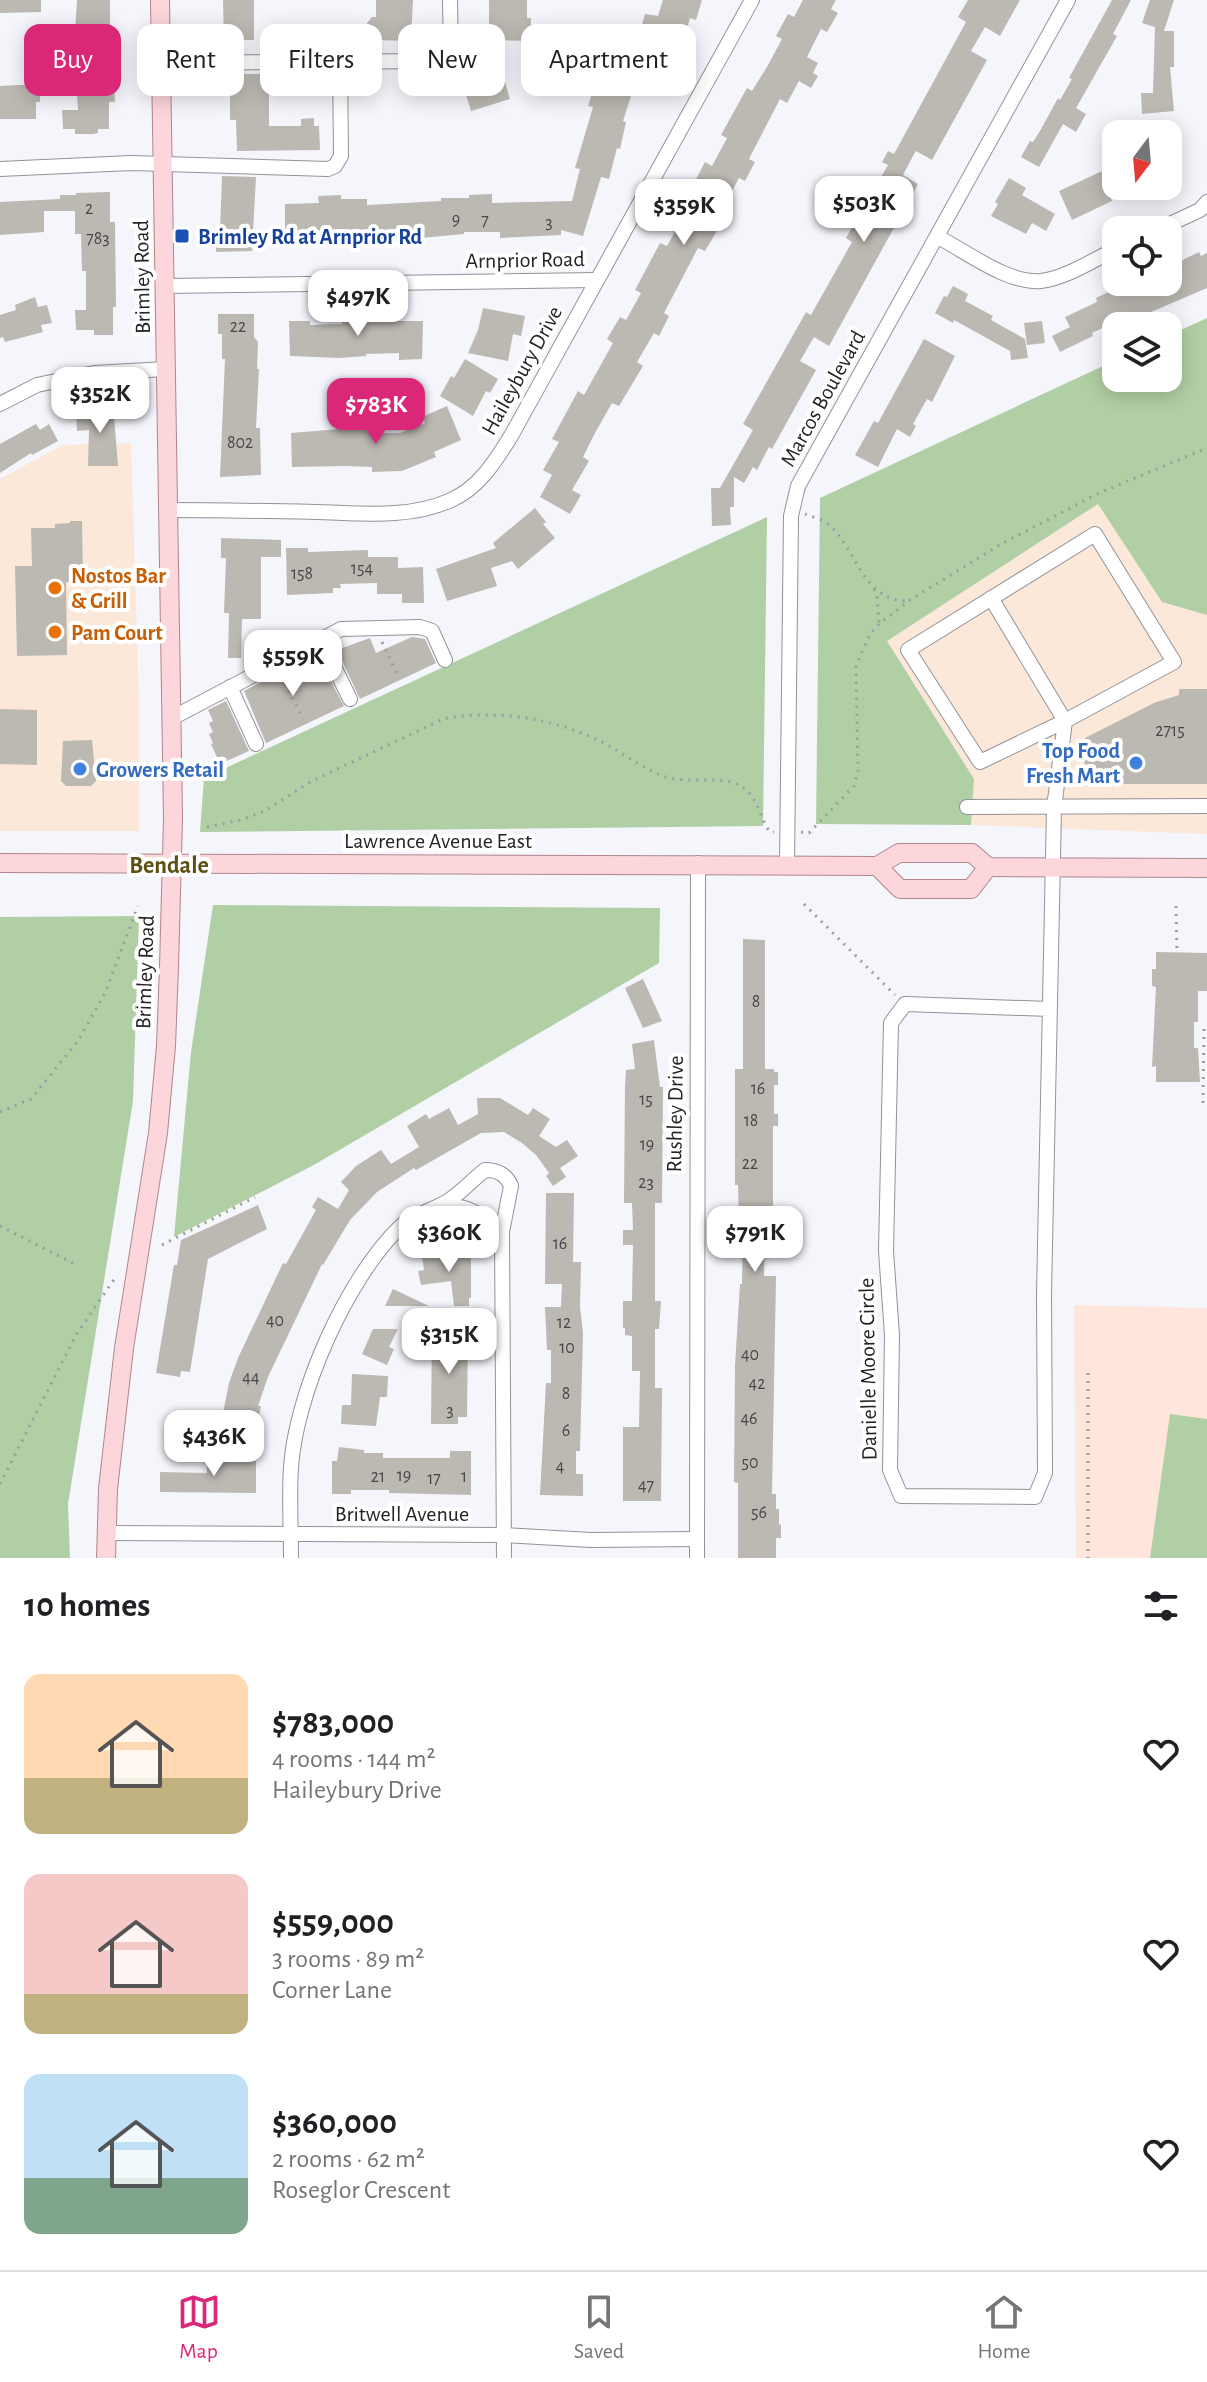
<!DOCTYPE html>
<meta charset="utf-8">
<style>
:root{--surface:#fff;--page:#f2f2f2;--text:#202124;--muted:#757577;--line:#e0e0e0;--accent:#db2777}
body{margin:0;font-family:"Alegreya Sans",sans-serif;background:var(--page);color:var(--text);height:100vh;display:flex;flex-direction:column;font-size:30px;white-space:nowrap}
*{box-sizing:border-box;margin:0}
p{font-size:26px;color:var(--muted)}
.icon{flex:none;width:44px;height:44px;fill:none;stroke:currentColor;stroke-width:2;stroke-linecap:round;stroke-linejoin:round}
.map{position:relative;height:1558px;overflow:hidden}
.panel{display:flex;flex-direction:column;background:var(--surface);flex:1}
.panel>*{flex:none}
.guide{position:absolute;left:24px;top:24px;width:800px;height:72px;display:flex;gap:16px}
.needle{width:52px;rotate:196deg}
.tools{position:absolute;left:1102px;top:120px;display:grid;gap:16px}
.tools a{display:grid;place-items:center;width:80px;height:80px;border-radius:16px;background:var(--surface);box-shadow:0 4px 20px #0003;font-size:40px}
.price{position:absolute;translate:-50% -68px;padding:0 18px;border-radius:16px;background:#fff;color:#222;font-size:26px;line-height:52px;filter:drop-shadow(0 2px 4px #0008)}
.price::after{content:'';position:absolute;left:50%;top:48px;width:24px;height:18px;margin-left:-12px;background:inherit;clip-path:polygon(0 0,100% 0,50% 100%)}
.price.selected{background:var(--accent);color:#fff}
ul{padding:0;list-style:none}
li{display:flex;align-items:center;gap:24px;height:200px;padding:0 24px}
li span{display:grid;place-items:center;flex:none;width:224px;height:160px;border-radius:16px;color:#555}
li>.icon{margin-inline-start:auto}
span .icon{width:96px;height:96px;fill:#fffc;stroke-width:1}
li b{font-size:34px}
h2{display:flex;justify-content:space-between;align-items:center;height:96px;padding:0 24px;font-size:34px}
.tag{padding:0 28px;border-radius:16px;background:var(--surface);box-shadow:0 4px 20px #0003;font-size:28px;line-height:72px}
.tag.selected{background:var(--accent);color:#fff}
.tabs{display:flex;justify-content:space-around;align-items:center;height:112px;border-top:2px solid var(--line);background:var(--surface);font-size:22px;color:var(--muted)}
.tabs a{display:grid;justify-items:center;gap:4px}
.tabs .selected{color:var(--accent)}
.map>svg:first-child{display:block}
.commercial{fill:#fbe8d8}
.education{fill:#fee6dc}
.green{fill:#b1cfa4}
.building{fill:#bcb8b2}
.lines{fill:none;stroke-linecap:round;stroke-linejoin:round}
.minor-casing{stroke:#939299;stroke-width:16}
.major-casing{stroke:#af868c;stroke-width:20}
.path{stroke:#9c9ca1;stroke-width:3;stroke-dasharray:2 6;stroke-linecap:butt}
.minor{stroke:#fff;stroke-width:14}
.major{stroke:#fcd6db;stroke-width:18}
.transit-dot{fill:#1a4fb4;stroke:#fff;stroke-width:3}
.food-dot{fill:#e8710a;stroke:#fff;stroke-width:3}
.shop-dot{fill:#3f7fe0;stroke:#fff;stroke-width:3}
.labels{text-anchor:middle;stroke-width:8;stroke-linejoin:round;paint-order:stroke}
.number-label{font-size:18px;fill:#494848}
.transit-label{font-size:22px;font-weight:bold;fill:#164399;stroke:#fff;text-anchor:start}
.street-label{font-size:22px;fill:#232325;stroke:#fff}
.food-label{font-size:22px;font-weight:bold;fill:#c56008;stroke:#fff;text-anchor:start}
.shop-label{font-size:22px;font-weight:bold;fill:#366cbe;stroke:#fff;text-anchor:end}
.neighbourhood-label{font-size:24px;font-weight:bold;fill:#5c5012;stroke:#fff}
</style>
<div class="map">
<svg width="1207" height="1558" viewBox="0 0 1207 1558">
<rect width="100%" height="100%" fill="#f5f5fc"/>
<!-- commercial -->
<g class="commercial">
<polygon points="131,443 139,703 139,831 0,831 0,479 63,445"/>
<polygon points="1099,503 1162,602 1207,615 1207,834 971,825 974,779 887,641"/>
</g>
<!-- education -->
<polygon class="education" points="1074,1305 1207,1308 1207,1558 1076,1558"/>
<!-- green -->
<g class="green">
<polygon points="1207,318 1207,615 1162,602 1098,504 887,641 974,779 971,825 816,824 820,498 1116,360 1116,378 1168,378 1168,336"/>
<polygon points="767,517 763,826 200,832 204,778"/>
<polygon points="213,905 660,908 659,963 312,1166 174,1237 191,1052"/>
<polygon points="139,916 133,1101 68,1504 70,1558 0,1558 0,917"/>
<polygon points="1170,1414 1207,1419 1207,1558 1150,1558"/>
</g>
<!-- building -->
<g class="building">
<polygon points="0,0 41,0 41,12 0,13"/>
<polygon points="77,0 110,0 110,82 114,83 115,102 109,102 109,129 98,129 98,133 93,134 75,134 75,129 63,129 62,110 78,110 74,49"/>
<polygon points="223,0 254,0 254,40 224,40"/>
<polygon points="376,0 413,0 411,41 371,40 367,36 367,23 372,17 376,17"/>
<polygon points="489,0 527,0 527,18 531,18 530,41 492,40 492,28 489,27"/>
<polygon points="663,0 702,0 696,20 690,18 682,46 675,44 668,71 632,60 645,14 658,16"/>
<polygon points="803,0 836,0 831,9 838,13 827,32 821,29 807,57 818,63 813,73 818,76 811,88 799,81 787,103 780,99 749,159 755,162 745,181 739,178 723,208 729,211 705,251 698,248 664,313 669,316 659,336 654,333 637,362 643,366 619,406 612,403 595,433 583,457 589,461 572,490 581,495 570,514 540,497 552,475 543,470 559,442 552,439 578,391 584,395 613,343 607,339 620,317 626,320 641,293 635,290 660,243 667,246 699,188 693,185 705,162 712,166 727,138 721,135 747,88 752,91 767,67 782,39 776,36 788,14 794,17"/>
<polygon points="968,0 1020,0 1000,36 985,27 971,51 987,60 932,160 916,151 914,154 903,175 918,184 829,346 814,337 800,361 816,370 772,449 769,447 757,470 753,467 744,483 734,477 734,507 730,507 731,525 712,526 711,488 720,488 753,430 743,424 806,312 811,315 852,242 846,238 888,165 882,162 888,151 894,154 966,22 958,17"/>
<polygon points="1112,0 1131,0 1113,34 1117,36 1076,108 1086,114 1076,132 1063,124 1039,167 1021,157 1030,141 1033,142 1040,131 1058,98 1060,100 1072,79 1069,78"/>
<polygon points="1150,0 1174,0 1164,31 1174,31 1174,67 1170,67 1174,111 1142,114 1141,93 1153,93 1155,27 1142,23"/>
<polygon points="603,60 640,68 623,121 626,122 620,149 617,148 609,179 601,177 583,236 561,230 561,235 500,238 500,232 464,232 464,234 378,242 378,236 310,234 310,241 285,241 285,204 319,203 318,196 341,195 341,199 367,199 367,205 441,201 441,198 469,198 469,195 492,194 492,203 572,201 580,169 575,168 593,107 588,106"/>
<polygon points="230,74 269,74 269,126 301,126 301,119 314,118 314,126 319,126 320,150 237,151 236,120 230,120"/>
<polygon points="482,76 484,82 503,76 510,99 471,111 462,82"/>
<polygon points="18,85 40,85 40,102 36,102 36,119 0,119 0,86"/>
<polygon points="1111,167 1116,184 1107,189 1112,201 1072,220 1059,191"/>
<polygon points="222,176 256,177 252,251 216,252 216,231 220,231"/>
<polygon points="1009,178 1026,188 1022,195 1055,214 1046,231 1032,223 1026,234 991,216 998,204 995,202"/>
<polygon points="110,192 110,222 115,222 116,307 113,307 113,335 94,335 94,330 76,330 75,310 86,310 86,271 82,271 81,234 75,234 75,211 44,211 44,232 0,235 0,202 60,199 60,195 76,195 76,193"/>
<polygon points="1199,252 1201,256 1207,253 1207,288 1130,321 1127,316 1092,333 1093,336 1060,352 1052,336 1070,327 1065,317 1097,302 1096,298 1130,282 1168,282 1168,267"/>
<polygon points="953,286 968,294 965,301 993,316 991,320 1025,339 1028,358 1011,360 1010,351 954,320 953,323 935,313 944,296 947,297"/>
<polygon points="35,297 38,307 47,305 52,323 41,325 43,332 5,342 3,337 0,338 0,315 16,310 15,305"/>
<polygon points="483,308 525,316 521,336 513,334 508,361 468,353 478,330"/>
<polygon points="218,314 254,314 254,337 258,342 257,369 259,369 256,428 260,428 261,475 220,477 225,359 222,359 222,334 218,334"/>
<polygon points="395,315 395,321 423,321 422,359 399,360 399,353 366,354 366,356 339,358 290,356 289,321 310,321 310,325 342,324 342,320 370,320 370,316"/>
<polygon points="1042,321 1045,343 1027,345 1024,323"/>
<polygon points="924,339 955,356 932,402 927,399 913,424 916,426 910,437 897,429 878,467 855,455 874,421 878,423"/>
<polygon points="465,359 498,379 490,393 486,391 473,416 440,396 451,376 454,378"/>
<polygon points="113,404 118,466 88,466 89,430 77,431 76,411 95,410 94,405"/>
<polygon points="447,406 461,440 434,452 436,457 402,471 372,472 372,467 345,466 292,467 291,433 339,429 369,430 369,433 400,433 425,423 422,417"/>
<polygon points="36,424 40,430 49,424 58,441 32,455 31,453 0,473 0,444"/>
<polygon points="535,508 546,522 543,524 555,538 518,569 512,561 491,568 497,586 447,601 436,569 496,548 493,543"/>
<polygon points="70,521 82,521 83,582 66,582 67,655 17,656 15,566 32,566 31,528 55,528 55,524 70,523"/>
<polygon points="221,538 281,540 281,557 261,557 261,619 242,619 241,658 228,658 229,613 224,613 226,558 221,558"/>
<polygon points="286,548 308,548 308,552 368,550 368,557 398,557 398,568 423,567 424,603 402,603 402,594 377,594 377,583 340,584 341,588 333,588 333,593 287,595"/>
<polygon points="412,637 425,639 436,663 360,699 337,650 370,638 376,653"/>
<polygon points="316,653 344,706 266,743 244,691"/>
<polygon points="1179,689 1207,689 1207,784 1084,784 1085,738 1154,703 1179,695"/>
<polygon points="226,701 249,751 220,764 211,744 213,743 209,734 213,732 209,723 213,721 208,710"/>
<polygon points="0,709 37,710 37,765 0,764"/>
<polygon points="92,740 96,781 91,786 66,786 61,781 63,741"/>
<polygon points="743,939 765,940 765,1069 774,1069 774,1072 778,1072 778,1085 774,1085 774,1114 778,1114 778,1126 773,1126 773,1212 765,1212 764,1276 776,1276 772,1494 776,1494 776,1509 779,1509 779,1525 781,1524 781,1538 776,1538 776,1558 738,1558 738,1483 734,1482 735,1366 740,1284 742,1284 743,1226 739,1226 738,1185 735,1185 735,1069 743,1069"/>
<polygon points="1156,952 1207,953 1207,991 1198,991 1198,1022 1194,1022 1194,1048 1198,1048 1200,1082 1156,1082 1156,1066 1152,1067 1156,987 1152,986 1152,969 1156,969"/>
<polygon points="643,979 662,1021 643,1028 625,988"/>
<polygon points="654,1040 660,1087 663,1087 662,1203 655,1203 655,1301 661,1301 659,1329 655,1329 655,1388 662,1388 661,1501 623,1501 623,1427 639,1427 640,1371 632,1371 632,1336 625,1335 625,1328 623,1328 623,1301 632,1301 633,1245 623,1245 623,1230 633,1230 632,1203 624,1203 625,1086 626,1070 635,1069 632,1044"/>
<polygon points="477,1098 500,1098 528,1115 533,1108 550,1119 539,1136 556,1147 567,1140 578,1156 560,1168 566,1177 553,1186 546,1176 549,1173 536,1155 522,1143 504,1132 481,1133 416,1170 414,1168 377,1192 350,1220 323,1265 322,1264 268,1377 258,1406 261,1406 257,1425 251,1424 249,1436 227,1431 228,1424 221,1423 229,1383 238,1358 283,1263 286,1264 316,1210 312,1207 318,1197 338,1209 349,1190 341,1182 356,1166 381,1150 391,1164 419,1147 407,1126 426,1114 429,1119 449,1108 458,1125 478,1114"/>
<polygon points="546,1193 574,1193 573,1262 581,1262 580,1307 583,1333 580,1451 576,1451 576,1474 583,1474 583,1496 540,1495 546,1383 551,1383 551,1350 547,1350 545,1307 561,1307 562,1284 545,1284"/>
<polygon points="258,1205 267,1229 208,1259 190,1372 181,1371 180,1377 156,1373 174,1265 177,1265 181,1240"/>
<polygon points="460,1250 460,1256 471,1256 471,1298 469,1298 469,1306 454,1306 451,1281 421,1285 418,1271 424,1270 422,1256"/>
<polygon points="393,1289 429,1306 385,1306"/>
<polygon points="373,1329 398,1329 389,1347 394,1349 387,1365 362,1354"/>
<polygon points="432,1329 462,1329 462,1334 468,1334 467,1417 458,1417 458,1424 431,1424"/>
<polygon points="352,1374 388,1376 387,1397 380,1397 376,1426 341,1424 342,1405 351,1405"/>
<polygon points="339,1447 364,1450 364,1453 383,1453 383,1458 450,1458 450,1451 471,1451 471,1495 389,1493 389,1490 351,1490 351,1494 332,1494 332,1461 337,1461"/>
<polygon points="207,1457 256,1461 256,1493 160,1492 160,1472 207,1473"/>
</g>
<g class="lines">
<defs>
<g id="minor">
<polyline points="160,63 445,61 451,55 450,0"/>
<polyline points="0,169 131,163 328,169 335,166 341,156 340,62"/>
<polyline points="1157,230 1200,210 1207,202"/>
<path d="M938 237C967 252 1008 284 1041 281 1066 278 1093 260 1116 249"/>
<polyline points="166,286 596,280"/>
<polyline points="0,404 37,385 94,373 166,369"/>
<path d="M169 510C218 510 267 511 316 512 359 513 408 519 449 501 478 489 495 462 511 436L752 0"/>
<polyline points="991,598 1065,721 1174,662 1095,534 908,650 980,762 1065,721 1054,808 1044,1295 1045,1473 1035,1497 901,1496 890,1470 892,1335 886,1251 891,1023 905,1004 1049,1009"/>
<polyline points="321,640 350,699"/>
<polyline points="230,687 256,744"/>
<polyline points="172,718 341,629 420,627 432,631 445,660"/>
<polyline points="967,807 1207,806"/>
<polyline points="787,863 791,516 798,486 1068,0"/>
<path d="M439 1206C469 1204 488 1215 502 1242"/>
<polyline points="107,1533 504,1535 591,1540 697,1539"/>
<path d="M291 1558C291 1528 289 1497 291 1467 296 1393 347 1278 400 1227 413 1215 433 1210 448 1201 462 1192 472 1180 485 1170 498 1170 506 1174 511 1186L502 1232 504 1558"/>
<polyline points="697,1558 698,863"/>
</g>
<g id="major">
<polyline points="0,863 877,866 899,853 972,853 988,867 1207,868"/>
<polyline points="877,866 900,889 971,889 988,867"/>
<polyline points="106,1558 108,1489 124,1348 158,1133 166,1046 169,967 173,818 160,0"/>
</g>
</defs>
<!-- minor casing -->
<use href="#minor" class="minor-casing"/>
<!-- major casing -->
<use href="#major" class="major-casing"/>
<!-- path -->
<g class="path">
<path d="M805 514C812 517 822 519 828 524 857 548 861 599 906 601"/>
<polyline points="874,589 877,596 879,624"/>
<polyline points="382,642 397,674"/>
<polyline points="281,676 303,719"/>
<path d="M207 827 241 820 265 811 310 782 443 719C492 709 553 718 598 740 620 751 640 767 663 776 687 785 721 774 741 786 758 796 759 817 770 832H774"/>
<polyline points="801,832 809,833 854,786 858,771 856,666 870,634 879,624 910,600 1003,543 1099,493 1207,448"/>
<polyline points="804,904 895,995"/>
<polyline points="1176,906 1177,953"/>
<polyline points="1203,1103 1204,1027"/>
<polyline points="0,1112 31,1099 78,1041 105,993 138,906"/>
<polyline points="0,1226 75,1264"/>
<polyline points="162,1245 255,1197"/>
<polyline points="1088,1373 1088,1558"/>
<polyline points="0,1484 76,1335 115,1278"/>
</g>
<!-- minor -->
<use href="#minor" class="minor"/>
<!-- major -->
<use href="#major" class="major"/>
</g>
<!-- markers -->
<rect class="transit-dot" x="174" y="228" width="16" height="16" rx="4"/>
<g class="food-dot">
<circle cx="55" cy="588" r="8"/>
<circle cx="55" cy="632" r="8"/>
</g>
<g class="shop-dot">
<circle cx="1136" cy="763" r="8"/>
<circle cx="80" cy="769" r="8"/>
</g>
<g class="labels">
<!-- number labels -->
<g class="number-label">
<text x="89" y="214">2</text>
<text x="456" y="225">9</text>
<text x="485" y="226">7</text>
<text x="549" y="228">3</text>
<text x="98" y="244">783</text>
<text x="238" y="332">22</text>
<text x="240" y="448">802</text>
<text x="362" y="574">154</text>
<text x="302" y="579">158</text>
<text x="1170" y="736">2715</text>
<text x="756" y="1007">8</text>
<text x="758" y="1094">16</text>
<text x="646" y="1105">15</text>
<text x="751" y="1126">18</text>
<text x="647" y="1150">19</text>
<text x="750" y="1169">22</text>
<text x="646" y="1188">23</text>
<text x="560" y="1249">16</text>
<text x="275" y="1326">40</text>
<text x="564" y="1328">12</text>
<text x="567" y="1353">10</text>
<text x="750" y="1360">40</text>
<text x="251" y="1383">44</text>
<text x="757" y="1389">42</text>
<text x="566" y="1399">8</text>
<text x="450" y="1416">3</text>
<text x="749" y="1424">46</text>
<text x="566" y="1436">6</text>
<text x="750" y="1468">50</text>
<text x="560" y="1472">4</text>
<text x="404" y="1481">19</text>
<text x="378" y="1482">21</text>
<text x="464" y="1482">1</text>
<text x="434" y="1484">17</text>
<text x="646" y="1491">47</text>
<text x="759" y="1518">56</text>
</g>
<!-- transit labels -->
<g class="transit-label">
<text x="198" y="244">Brimley Rd at Arnprior Rd</text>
</g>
<!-- street labels -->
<g class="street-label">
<text transform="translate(525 259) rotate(-1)" y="8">Arnprior Road</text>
<text transform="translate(141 277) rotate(-91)" y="8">Brimley Road</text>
<text transform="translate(521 370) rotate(-61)" y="8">Haileybury Drive</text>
<text transform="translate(822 398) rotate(-61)" y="8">Marcos Boulevard</text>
<text x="438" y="848">Lawrence Avenue East</text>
<text transform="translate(144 972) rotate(-88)" y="8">Brimley Road</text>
<text transform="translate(674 1114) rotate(-89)" y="8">Rushley Drive</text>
<text transform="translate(867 1369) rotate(-91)" y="8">Danielle Moore Circle</text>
<text x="402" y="1521">Britwell Avenue</text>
</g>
<!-- food labels -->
<g class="food-label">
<text x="71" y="583">Nostos Bar<tspan x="71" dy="25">&amp; Grill</tspan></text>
<text x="71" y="640">Pam Court</text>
</g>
<!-- shop labels -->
<g class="shop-label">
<text x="1120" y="758">Top Food<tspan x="1120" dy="25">Fresh Mart</tspan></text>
<text x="96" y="777" text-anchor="start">Growers Retail</text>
</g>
<!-- neighbourhood labels -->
<g class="neighbourhood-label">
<text x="169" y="873">Bendale</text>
</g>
</g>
</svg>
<div class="tools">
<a><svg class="needle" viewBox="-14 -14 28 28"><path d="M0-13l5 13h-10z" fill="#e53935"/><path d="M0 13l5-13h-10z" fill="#757577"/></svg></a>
<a><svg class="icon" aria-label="locate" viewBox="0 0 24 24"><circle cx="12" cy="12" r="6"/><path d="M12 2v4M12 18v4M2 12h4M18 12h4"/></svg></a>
<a><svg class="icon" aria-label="layers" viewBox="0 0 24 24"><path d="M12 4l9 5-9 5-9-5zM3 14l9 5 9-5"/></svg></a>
</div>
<b class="price" style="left:864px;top:244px">$503K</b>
<b class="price" style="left:684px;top:247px">$359K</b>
<b class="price" style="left:358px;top:338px">$497K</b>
<b class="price" style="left:100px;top:435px">$352K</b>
<b class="price selected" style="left:376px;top:446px">$783K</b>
<b class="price" style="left:293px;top:698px">$559K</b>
<b class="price" style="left:449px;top:1274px">$360K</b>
<b class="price" style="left:755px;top:1274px">$791K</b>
<b class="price" style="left:449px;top:1376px">$315K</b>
<b class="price" style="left:214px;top:1478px">$436K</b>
<div class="guide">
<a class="tag selected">Buy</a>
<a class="tag">Rent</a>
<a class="tag">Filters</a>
<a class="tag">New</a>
<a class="tag">Apartment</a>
</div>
</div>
<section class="panel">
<h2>10 homes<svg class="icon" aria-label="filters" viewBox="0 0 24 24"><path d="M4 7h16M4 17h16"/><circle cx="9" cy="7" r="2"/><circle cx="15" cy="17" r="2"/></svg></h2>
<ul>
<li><span style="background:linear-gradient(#ffd9b3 65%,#c2b280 0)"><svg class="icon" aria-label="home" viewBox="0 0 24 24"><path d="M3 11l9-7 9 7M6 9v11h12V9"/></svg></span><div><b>$783,000</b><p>4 rooms · 144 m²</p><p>Haileybury Drive</p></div><svg class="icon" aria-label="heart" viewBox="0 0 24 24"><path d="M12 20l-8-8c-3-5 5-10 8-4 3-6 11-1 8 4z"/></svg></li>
<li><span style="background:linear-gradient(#f6c9c9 75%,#c2b280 0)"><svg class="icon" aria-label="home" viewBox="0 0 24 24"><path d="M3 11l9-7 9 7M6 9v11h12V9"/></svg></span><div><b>$559,000</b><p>3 rooms · 89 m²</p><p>Corner Lane</p></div><svg class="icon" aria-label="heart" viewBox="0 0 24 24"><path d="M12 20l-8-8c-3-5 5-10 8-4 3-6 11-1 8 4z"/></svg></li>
<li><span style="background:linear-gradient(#bfe0f5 65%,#7fa58c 0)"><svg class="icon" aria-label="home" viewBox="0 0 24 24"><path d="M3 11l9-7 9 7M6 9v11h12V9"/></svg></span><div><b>$360,000</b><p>2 rooms · 62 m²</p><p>Roseglor Crescent</p></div><svg class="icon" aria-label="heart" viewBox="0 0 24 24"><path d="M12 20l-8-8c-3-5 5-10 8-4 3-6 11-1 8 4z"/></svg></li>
</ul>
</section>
<nav class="tabs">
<a class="selected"><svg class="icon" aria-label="map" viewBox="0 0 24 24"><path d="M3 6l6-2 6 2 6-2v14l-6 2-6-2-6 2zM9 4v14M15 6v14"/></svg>Map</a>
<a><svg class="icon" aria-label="saved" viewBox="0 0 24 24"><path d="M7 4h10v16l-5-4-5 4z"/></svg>Saved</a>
<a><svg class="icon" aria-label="home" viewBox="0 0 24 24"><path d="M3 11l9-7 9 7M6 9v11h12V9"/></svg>Home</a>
</nav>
